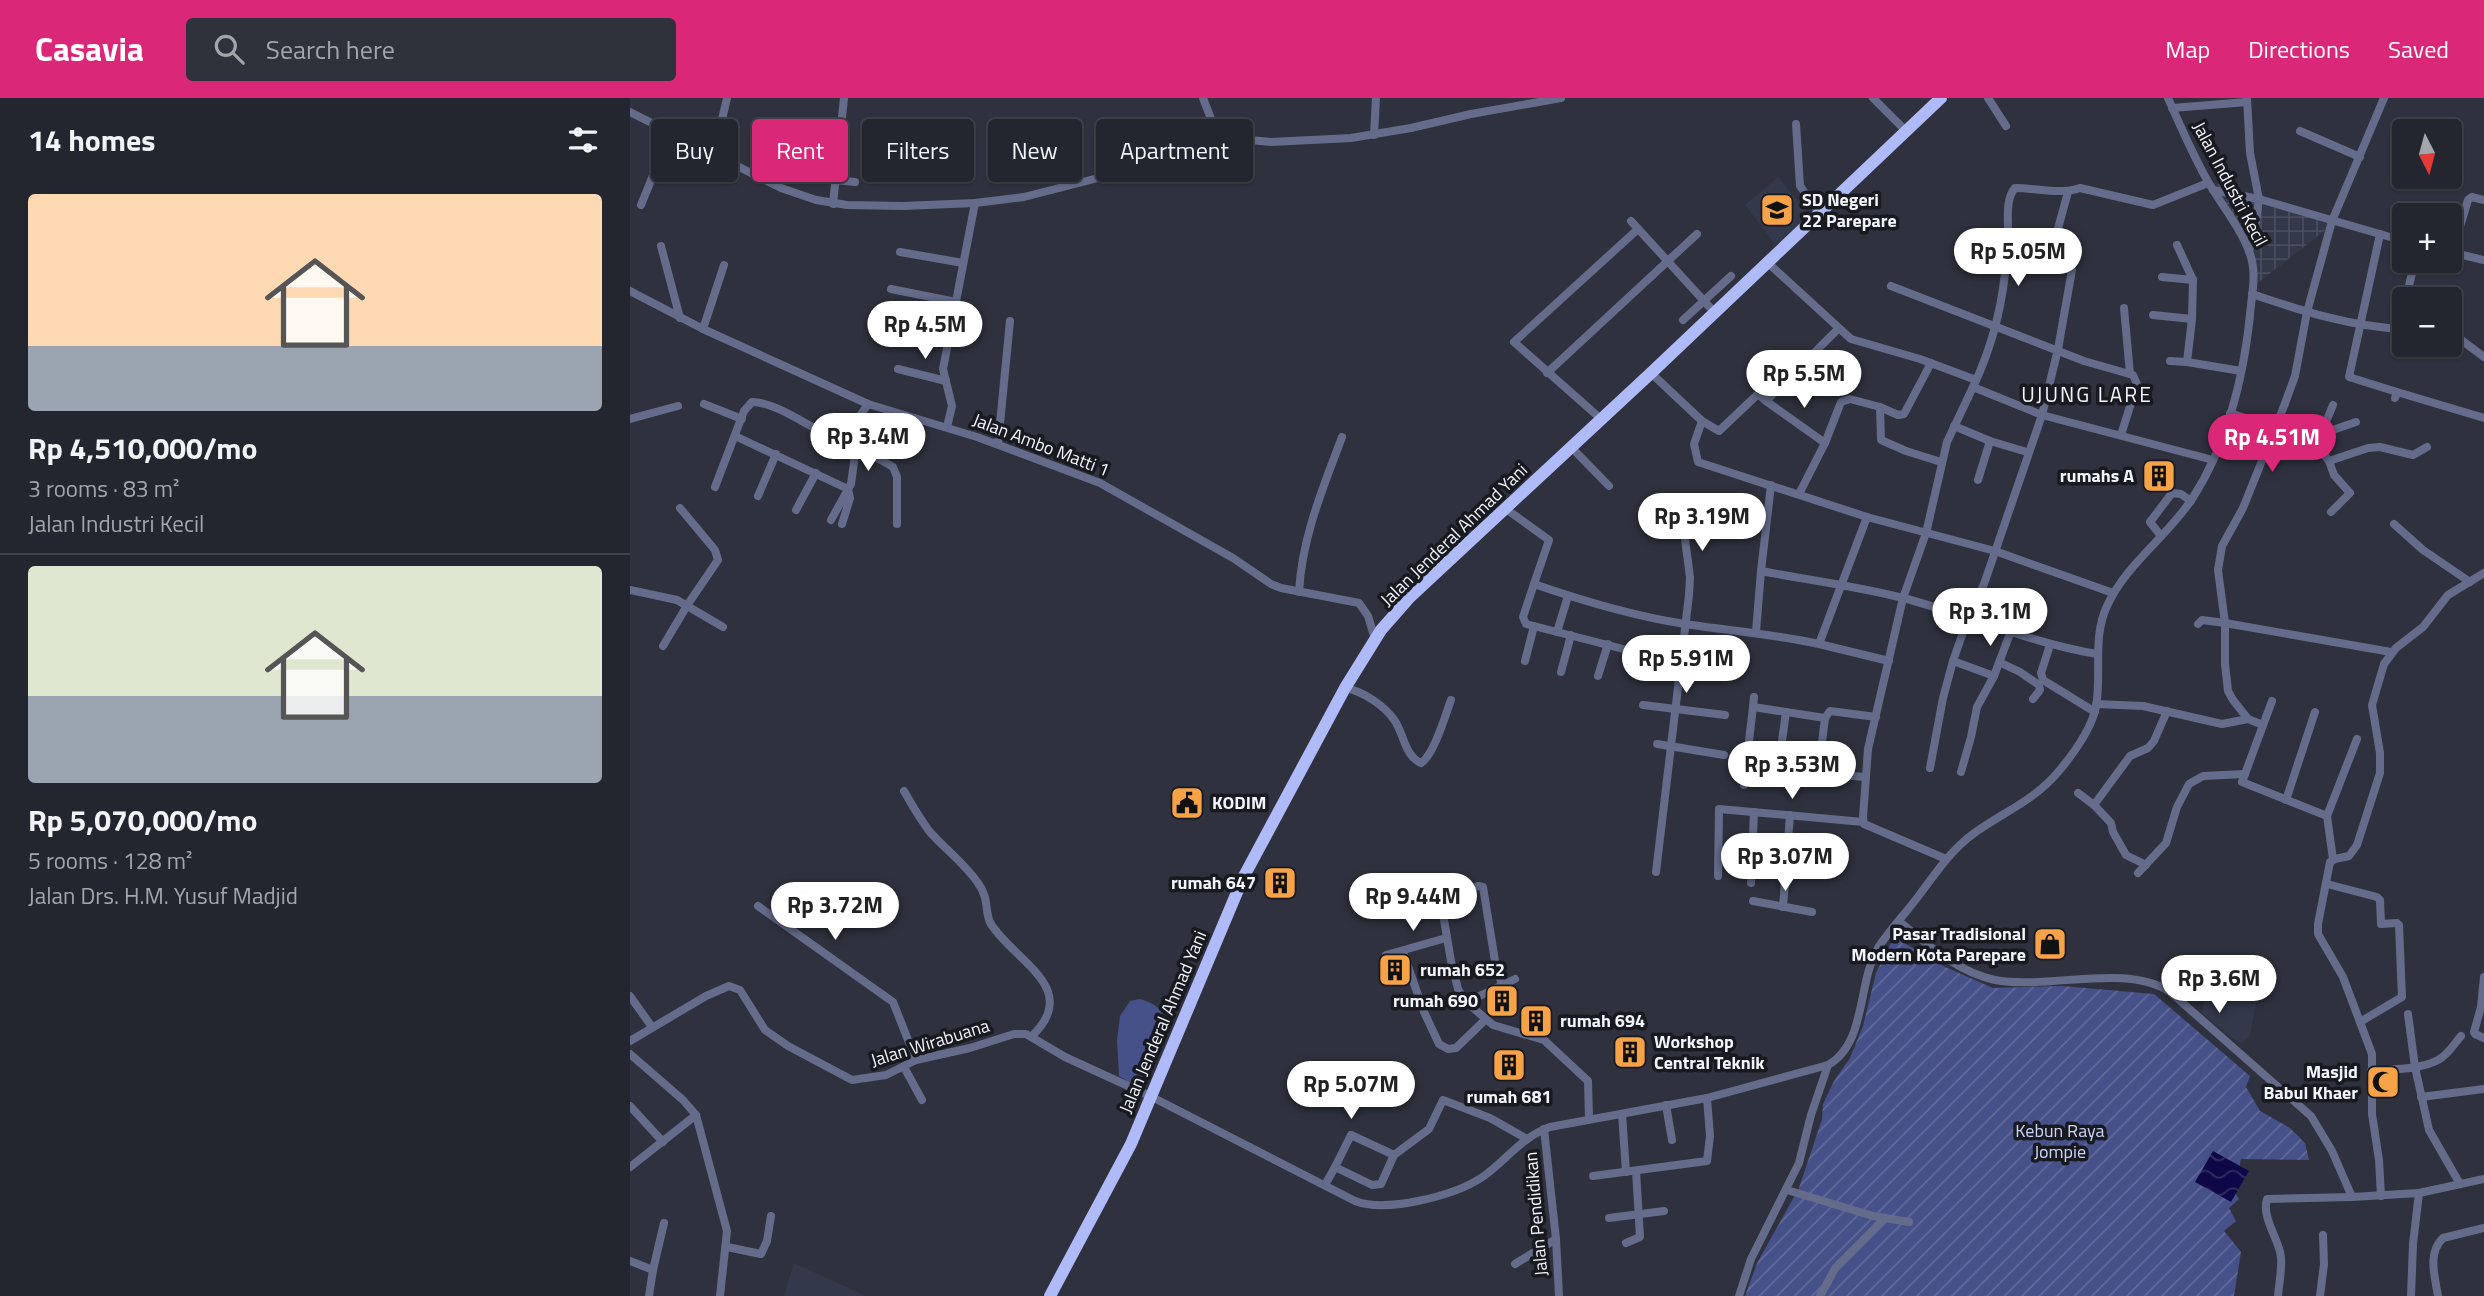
<!DOCTYPE html>
<meta charset="utf-8">
<style>
:root{--surface:#23262e;--page:#2f323a;--text:#f1f3f6;--muted:#a3a5aa;--line:#40434a;--accent:#db2777}
body{margin:0;font-family:"Titillium Web",sans-serif;background:var(--page);color:var(--text);height:100vh;display:flex;flex-direction:column;font-size:26px;white-space:nowrap}
*{box-sizing:border-box;margin:0}
p{font-size:23px;color:var(--muted)}
.icon{flex:none;width:38px;height:38px;fill:none;stroke:currentColor;stroke-width:2;stroke-linecap:round;stroke-linejoin:round}
.map{position:relative;flex:1;overflow:hidden}
.sheet{display:flex;flex-direction:column;background:var(--surface);width:630px}
.sheet>*{flex:none}
.banner{position:absolute;left:21px;top:21px;width:665px;height:63px;display:flex;gap:14px}
.needle{width:46px;rotate:174deg}
.controls{position:absolute;left:1762px;top:21px;display:grid;gap:14px}
.controls a{display:grid;place-items:center;width:70px;height:70px;border-radius:7px;background:var(--surface);box-shadow:0 2px 5px #0004,0 0 0 2px var(--line);font-size:35px}
.price{position:absolute;translate:-50% -60px;padding:0 16px;border-radius:24px;background:#fff;color:#222;font-size:23px;line-height:46px;filter:drop-shadow(0 2px 4px #0008)}
.price::after{content:'';position:absolute;left:50%;top:42px;width:21px;height:16px;margin-left:-10px;background:inherit;clip-path:polygon(0 0,100% 0,50% 100%)}
.price.on{background:var(--accent);color:#fff}
ul{padding:0;list-style:none}
li{display:grid;align-content:center;gap:14px;height:371px;padding:0 28px}
li+li{border-top:2px solid var(--line)}
li span{display:grid;place-items:center;height:217px;border-radius:7px;color:#555}
li>.icon{margin-inline-start:auto}
span .icon{width:126px;height:126px;fill:#fffc;stroke-width:1}
li b{font-size:30px}
h2{display:flex;justify-content:space-between;align-items:center;height:84px;padding:0 28px;font-size:30px}
.tag{padding:0 24px;border-radius:7px;background:var(--surface);box-shadow:0 2px 5px #0004,0 0 0 2px var(--line);font-size:24px;line-height:63px}
.tag.on{background:var(--accent);color:#fff}
header{display:flex;align-items:center;gap:42px;box-sizing:border-box;height:98px;padding:0 35px;background:var(--accent);color:#fff}
header strong{font-size:33px}
nav{display:flex;gap:38px;margin-inline-start:auto;font-size:24px}
.search{width:490px;height:63px;background:var(--page);display:flex;align-items:center;gap:18px;box-sizing:border-box;padding:0 24px;border-radius:7px;color:var(--muted);font-size:26px}
main{display:flex;flex:1;min-height:0}
.map>svg:first-child{display:block}
.built{fill:#34384b}
.industrial{fill:url(#industrial-grid)}
.garden{fill:url(#garden-furrows)}
.pitch{fill:#465089}
.water{fill:url(#water-waves)}
.lines{fill:none;stroke-linecap:round;stroke-linejoin:round}
.minor{stroke:#656c8b;stroke-width:8}
.highway{stroke:#aebbf8;stroke-width:12}
.labels{text-anchor:middle;stroke-width:7;stroke-linejoin:round;paint-order:stroke}
.street-label{font-size:18px;fill:#f2f4fc;stroke:#191a20}
.poi-label{font-size:18px;font-weight:bold;fill:#f2f4fc;stroke:#191a20;text-anchor:start}
.park-label{font-size:18px;fill:#cbd5fc;stroke:#191a20}
.quarter-label{font-size:21px;letter-spacing:2px;fill:#f2f4fc;stroke:#191a20}
</style>
<header>
<strong>Casavia</strong>
<div class="search"><svg class="icon" aria-label="search" viewBox="0 0 24 24"><circle cx="10" cy="10" r="6"/><path d="M15 15l6 6"/></svg>Search here</div>
<nav><a>Map</a><a>Directions</a><a>Saved</a></nav>
</header>
<main>
<section class="sheet">
<h2>14 homes<svg class="icon" aria-label="filters" viewBox="0 0 24 24"><path d="M4 7h16M4 17h16"/><circle cx="9" cy="7" r="2"/><circle cx="15" cy="17" r="2"/></svg></h2>
<ul>
<li><span style="background:linear-gradient(#ffd9b3 70%,#9aa5b1 0)"><svg class="icon" aria-label="home" viewBox="0 0 24 24"><path d="M3 11l9-7 9 7M6 9v11h12V9"/></svg></span><div><b>Rp 4,510,000/mo</b><p>3 rooms · 83 m²</p><p>Jalan Industri Kecil</p></div></li>
<li><span style="background:linear-gradient(#dfe7d0 60%,#9aa5b1 0)"><svg class="icon" aria-label="home" viewBox="0 0 24 24"><path d="M3 11l9-7 9 7M6 9v11h12V9"/></svg></span><div><b>Rp 5,070,000/mo</b><p>5 rooms · 128 m²</p><p>Jalan Drs. H.M. Yusuf Madjid</p></div></li>
</ul>
</section>
<div class="map">
<svg width="1854" height="1198" viewBox="0 0 1854 1198">
<defs>
<pattern id="industrial-grid" width="8" height="8" patternUnits="userSpaceOnUse" patternTransform="scale(1.75)"><rect width="8" height="8" fill="#34384b"/><path d="M0 4h8M4 0v8" fill="none" stroke="#484c5d"/></pattern>
<pattern id="garden-furrows" width="10" height="10" patternUnits="userSpaceOnUse" patternTransform="scale(1.75)"><rect width="10" height="10" fill="#465089"/><path d="M-1 1l2-2M0 10L10 0M9 11l2-2" fill="none" stroke="#616a9b"/></pattern>
<pattern id="water-waves" width="16" height="10" patternUnits="userSpaceOnUse" patternTransform="scale(1.75)"><rect width="16" height="10" fill="#0e0848"/><path d="M0 5q4-4 8 0t8 0" fill="none" stroke="#322d63"/></pattern>
</defs>
<rect width="100%" height="100%" fill="#2f323e"/>
<!-- built -->
<g class="built">
<polygon points="1148,79 1180,117 1145,146 1115,107"/>
<polygon points="1580,866 1632,873 1620,938 1610,946 1572,915"/>
<polygon points="164,1165 236,1198 154,1198"/>
</g>
<!-- industrial -->
<polygon class="industrial" points="1577,82 1629,101 1707,123 1620,191 1622,161"/>
<!-- garden -->
<polygon class="garden" points="1264,839 1313,868 1363,890 1432,888 1524,896 1620,978 1616,989 1630,1013 1660,1030 1675,1045 1679,1062 1611,1061 1604,1093 1609,1101 1599,1110 1606,1123 1594,1133 1611,1154 1604,1198 1115,1198 1127,1165 1169,1090 1192,1021 1193,1006 1204,983 1220,960 1233,928 1246,875"/>
<!-- pitch -->
<path class="pitch" d="M510 901C524 905 532 910 535 924L509 990 489 978 487 942 490 918 500 903Z"/>
<!-- water -->
<polygon class="water" points="1583,1053 1619,1073 1601,1104 1565,1084"/>
<g class="lines">
<!-- minor -->
<g class="minor">
<polyline points="573,0 588,39"/>
<polyline points="1243,0 1276,33"/>
<polyline points="1358,0 1376,28"/>
<polyline points="1617,0 1620,55 1629,101 1624,138 1619,153"/>
<polyline points="1542,10 1617,4"/>
<polyline points="0,14 151,90 186,102 217,107 273,108 345,105 394,99 472,79 571,40 588,39 641,44 721,40 781,30 841,16 931,0"/>
<polyline points="1166,26 1170,88 1190,116"/>
<polyline points="1670,33 1730,59"/>
<polyline points="744,37 746,0"/>
<polyline points="84,56 97,0"/>
<polyline points="183,80 225,84"/>
<polyline points="1583,92 1629,101 1774,143"/>
<polyline points="203,106 214,0"/>
<polyline points="11,107 41,33"/>
<polyline points="1001,123 1085,215"/>
<path d="M1378 131C1378 118 1376 100 1385 90 1407 90 1430 97 1450 90L1523 107 1578 85"/>
<polyline points="1750,136 1719,279 1767,294 1765,300"/>
<polyline points="1547,147 1563,182 1562,221 1557,264 1611,273"/>
<polyline points="31,148 50,220"/>
<path d="M1377 149C1375 198 1364 245 1343 289L1412 317 1583 362"/>
<polyline points="1377,152 1419,163"/>
<polyline points="270,154 333,165"/>
<polyline points="1820,154 1854,162"/>
<polyline points="1822,155 1838,102 1842,99 1854,102"/>
<polyline points="1138,165 1221,241 1290,261 1346,282"/>
<polyline points="1532,179 1563,182"/>
<polyline points="1261,188 1454,263 1503,277 1507,286 1491,337"/>
<polyline points="261,191 326,204"/>
<polyline points="0,193 73,231 238,306 347,339 470,385 603,460 641,486 651,490 729,505 738,518 745,541"/>
<path d="M1622 196C1672 213 1722 229 1774 231"/>
<polyline points="1776,200 1785,163"/>
<polyline points="1494,210 1500,276"/>
<polyline points="1523,217 1562,221"/>
<polyline points="1053,222 1101,178"/>
<polyline points="73,231 94,167"/>
<polyline points="1820,239 1830,241 1854,259"/>
<polyline points="1540,263 1557,264"/>
<polyline points="268,271 316,283"/>
<polyline points="917,275 1067,136"/>
<polyline points="1021,275 1072,323 1089,333 1128,296 1136,303 1208,231"/>
<polyline points="1767,294 1854,320"/>
<polyline points="1136,303 1195,345"/>
<polyline points="74,306 112,321"/>
<polyline points="1250,309 1268,317 1274,316 1301,265"/>
<polyline points="1600,315 1683,342 1691,336 1726,324"/>
<polyline points="0,321 48,308"/>
<polyline points="971,321 884,244 1008,131"/>
<polyline points="1072,323 1064,346 1068,364 1237,419 1365,453 1483,495"/>
<polyline points="1324,328 1360,343 1397,354"/>
<polyline points="317,329 322,308 313,271 345,105"/>
<polyline points="1691,336 1703,307"/>
<polyline points="105,338 218,391"/>
<polyline points="200,339 223,328 238,306"/>
<polyline points="1683,342 1699,363 1738,350 1750,349 1783,357 1797,349"/>
<polyline points="368,346 380,223"/>
<polyline points="941,349 979,388"/>
<polyline points="1699,363 1704,377 1720,395 1701,414"/>
<polyline points="1348,382 1360,343"/>
<path d="M85 389 114 313 122 304C145 304 176 327 198 337 220 348 242 356 263 369L267 379V426"/>
<polyline points="1169,396 1195,345 1211,304 1220,301 1250,309 1251,342 1276,353 1311,364"/>
<polyline points="128,398 146,356"/>
<polyline points="1024,401 1031,422 1054,434 1060,479 1059,497 1026,774"/>
<path d="M876 411 919 442 904 486C953 503 1003 518 1055 526 1100 533 1144 536 1189 546"/>
<polyline points="166,412 186,375"/>
<polyline points="1237,419 1189,546 1259,563"/>
<polyline points="201,422 221,386 226,349 223,328"/>
<polyline points="212,426 220,400 218,391"/>
<polyline points="1764,426 1793,452 1840,484"/>
<polyline points="1531,438 1520,424 1542,395 1551,396 1561,403"/>
<polyline points="1131,473 1141,387"/>
<polyline points="904,486 893,519 896,526 1001,553 1020,565 1096,574"/>
<polyline points="0,492 47,502 93,529"/>
<path d="M669 494C672 439 693 390 712 339"/>
<polyline points="1568,526 1572,522 1595,525 1761,554"/>
<polyline points="927,534 938,498"/>
<path d="M1126 534 1131 473C1178 482 1226 488 1273 500 1338 517 1401 545 1467 556"/>
<polyline points="1420,547 1411,575 1413,582 1465,614"/>
<polyline points="33,548 58,506 88,462 85,452 50,410"/>
<polyline points="895,563 904,528"/>
<polyline points="1323,563 1364,578 1347,609 1341,639 1331,674"/>
<polyline points="1371,565 1390,574 1409,587 1410,592 1403,601"/>
<polyline points="931,574 941,537"/>
<polyline points="968,578 978,546"/>
<polyline points="1364,578 1381,533"/>
<path d="M715 590C733 593 755 608 765 623 774 637 775 658 791 665 804 657 815 618 821 602"/>
<polyline points="1124,599 1123,609 1195,620 1200,613 1246,619"/>
<polyline points="1642,603 1612,684 1697,718"/>
<polyline points="1466,606 1513,608 1592,626 1618,621"/>
<polyline points="1013,607 1095,617"/>
<polyline points="1123,609 1116,669 1235,679"/>
<polyline points="1633,627 1618,621 1603,602 1598,593 1595,566 1595,525 1588,472 1592,448 1613,410 1654,308 1665,278 1677,214 1702,123 1754,0"/>
<polyline points="1027,646 1094,657"/>
<polyline points="1300,670 1313,600 1323,563 1338,520 1354,486 1412,317 1428,251 1442,172 1419,163 1438,94"/>
<polyline points="1148,672 1156,614"/>
<polyline points="1188,677 1195,620"/>
<polyline points="1114,687 1116,669"/>
<path d="M274 693C282 707 290 721 300 734 316 752 334 765 348 785 360 801 354 815 361 826 384 863 452 890 402 938"/>
<polyline points="1448,695 1464,707"/>
<polyline points="1656,702 1685,614"/>
<polyline points="1316,761 1234,726 1233,719 1238,651 1273,500 1296,435 1317,344 1343,289"/>
<polyline points="1703,761 1697,718 1727,641"/>
<polyline points="1516,767 1496,757 1483,734 1481,725 1464,707 1500,658 1518,650 1524,643 1537,613"/>
<polyline points="1508,775 1536,745 1547,709 1559,686 1573,678 1615,676"/>
<polyline points="1088,778 1089,711 1233,724"/>
<polyline points="1121,785 1124,714"/>
<polyline points="1697,786 1747,799 1750,802 1751,826 1767,825 1769,827 1772,899 1730,924"/>
<polyline points="1123,803 1182,814"/>
<polyline points="128,808 263,904 286,962"/>
<polyline points="1153,809 1160,717"/>
<path d="M1270 824C1298 847 1327 874 1365 882 1417 892 1494 865 1539 893L1681 1018 1702 1053 1722 1099 1789 1095 1854 1081"/>
<polyline points="773,854 794,914 809,946 818,951 826,950 856,921"/>
<polyline points="756,857 816,840"/>
<polyline points="1854,879 1851,909 1844,934 1845,936 1854,940"/>
<polyline points="872,887 865,863 853,789 848,788 813,801 811,804 821,863 828,891 835,903 863,927 914,942 958,983 959,1020"/>
<polyline points="0,898 22,929"/>
<polyline points="837,904 885,881"/>
<polyline points="1778,916 1785,969 1799,1032 1830,1086"/>
<path d="M0 943 76 898 99 888 110 892 135 932 158 948 222 982 256 977 286 962 340 950 384 936H396L435 959 520 998 725 1103C756 1115 823 1098 851 1080 875 1064 891 1039 920 1029L1077 1000 1198 967C1237 945 1227 885 1248 850 1260 831 1277 814 1290 796 1306 775 1321 752 1343 736 1373 714 1404 703 1429 673 1444 655 1461 632 1466 609 1472 576 1462 540 1477 508 1496 466 1537 439 1562 401 1599 344 1615 274 1621 207 1623 191 1626 172 1620 156 1612 132 1593 109 1580 87 1564 60 1551 29 1538 0"/>
<polyline points="0,956 53,1002 66,1017 97,1133 90,1198"/>
<polyline points="274,969 292,1002"/>
<path d="M1741 973C1762 971 1789 972 1808 962 1818 957 1824 946 1831 938"/>
<polyline points="1791,999 1854,991"/>
<polyline points="1036,1007 1042,1042"/>
<polyline points="0,1008 33,1044"/>
<polyline points="992,1016 996,1074"/>
<polyline points="914,1031 926,1141 929,1198"/>
<polyline points="0,1069 66,1017"/>
<polyline points="705,1069 721,1037 764,1057"/>
<polyline points="963,1078 1077,1063 1080,1038 1077,1000"/>
<polyline points="695,1087 705,1069 742,1087 751,1086 764,1057 799,1031 813,1002 860,1020 897,1041"/>
<polyline points="1157,1092 1243,1118 1279,1124"/>
<polyline points="1751,1098 1749,1062 1742,1016 1742,956 1713,879 1688,836 1688,826 1700,764 1705,761 1719,758 1727,747 1750,675 1750,655 1742,607 1754,566 1766,550 1793,529 1818,497 1854,475"/>
<polyline points="979,1120 1034,1113"/>
<polyline points="996,1145 1010,1139 1006,1073"/>
<polyline points="97,1149 131,1156 137,1143 141,1118"/>
<polyline points="0,1163 23,1172 19,1198"/>
<polyline points="885,1166 926,1141"/>
<polyline points="23,1172 34,1125"/>
<polyline points="1109,1198 1121,1161 1169,1065 1181,1017 1198,967"/>
<polyline points="1190,1198 1206,1169 1255,1120"/>
<path d="M1648 1198C1649 1186 1652 1172 1651 1159 1649 1141 1631 1119 1637 1101L1722 1099"/>
<polyline points="1690,1198 1694,1166 1693,1137"/>
<polyline points="1781,1198 1783,1146 1789,1095"/>
<path d="M1808 1198C1805 1179 1797 1155 1813 1140L1854 1130"/>
</g>
<!-- highway -->
<polyline class="highway" points="420,1198 501,1046 613,780 715,590 751,532 780,499 1021,275 1311,0"/>
</g>
<!-- icons -->
<defs>
<symbol id="school-square" viewBox="-11 -11 22 22"><rect x="-9" y="-9" width="18" height="18" rx="4" fill="#f6a247" stroke="#191a20"/><path d="M0-5L7-2L0 1L-7-2ZM-4 1L0 2.5L4 1V4Q0 6-4 4Z" fill="#111"/></symbol>
<symbol id="building-square" viewBox="-11 -11 22 22"><rect x="-9" y="-9" width="18" height="18" rx="4" fill="#f6a247" stroke="#191a20"/><path d="M-4-6H4V6H1V3H-1V6H-4ZM-2.5-4.3h1.7v1.8h-1.7ZM.8-4.3h1.7v1.8H.8ZM-2.5-1h1.7V.8h-1.7ZM.8-1h1.7V.8H.8Z" fill="#111"/></symbol>
<symbol id="civic-square" viewBox="-11 -11 22 22"><rect x="-9" y="-9" width="18" height="18" rx="4" fill="#f6a247" stroke="#191a20"/><path d="M-.6-6.5H3V-4.5H.6V-3L4-1V1h2V6H-6V1h2V-1L-.6-3ZM-1.2 2.5V6h2.4V2.5Z" fill="#111"/></symbol>
<symbol id="shop-square" viewBox="-11 -11 22 22"><rect x="-9" y="-9" width="18" height="18" rx="4" fill="#f6a247" stroke="#191a20"/><path d="M-5-2.5h2.3a2.7 3.5 0 0 1 5.4 0H5L5.5 6h-11ZM-1.5-2.5h3a1.5 2.3 0 0 0-3 0Z" fill="#111"/></symbol>
<symbol id="mosque-square" viewBox="-11 -11 22 22"><rect x="-9" y="-9" width="18" height="18" rx="4" fill="#f6a247" stroke="#191a20"/><path d="M3.5-4.9A6 6 0 1 0 3.5 4.9A5 5 0 1 1 3.5-4.9Z" fill="#111"/></symbol>
</defs>
<g fill-rule="evenodd">
<use href="#school-square" x="1128" y="93" width="38" height="38"/>
<use href="#building-square" x="1510" y="359" width="38" height="38"/>
<use href="#civic-square" x="538" y="686" width="38" height="38"/>
<use href="#building-square" x="631" y="766" width="38" height="38"/>
<use href="#shop-square" x="1401" y="827" width="38" height="38"/>
<use href="#building-square" x="746" y="853" width="38" height="38"/>
<use href="#building-square" x="853" y="884" width="38" height="38"/>
<use href="#building-square" x="887" y="904" width="38" height="38"/>
<use href="#building-square" x="981" y="935" width="38" height="38"/>
<use href="#building-square" x="860" y="948" width="38" height="38"/>
<use href="#mosque-square" x="1734" y="965" width="38" height="38"/>
</g>
<g class="labels">
<!-- street labels -->
<g class="street-label">
<text transform="translate(1600 86) rotate(62)" y="6">Jalan Industri Kecil</text>
<text transform="translate(411 347) rotate(21)" y="6">Jalan Ambo Matti 1</text>
<text transform="translate(824 437) rotate(-44)" y="6">Jalan Jenderal Ahmad Yani</text>
<text transform="translate(533 924) rotate(-67)" y="6">Jalan Jenderal Ahmad Yani</text>
<text transform="translate(300 945) rotate(-17)" y="6">Jalan Wirabuana</text>
<text transform="translate(906 1116) rotate(-95)" y="6">Jalan Pendidikan</text>
</g>
<!-- poi labels -->
<g class="poi-label">
<text x="1172" y="108">SD Negeri<tspan x="1172" dy="21">22 Parepare</tspan></text>
<text x="1504" y="384" text-anchor="end">rumahs A</text>
<text x="582" y="711">KODIM</text>
<text x="626" y="791" text-anchor="end">rumah 647</text>
<text x="1396" y="842" text-anchor="end">Pasar Tradisional<tspan x="1396" dy="21">Modern Kota Parepare</tspan></text>
<text x="790" y="878">rumah 652</text>
<text x="848" y="909" text-anchor="end">rumah 690</text>
<text x="930" y="929">rumah 694</text>
<text x="1024" y="950">Workshop<tspan x="1024" dy="21">Central Teknik</tspan></text>
<text x="1728" y="980" text-anchor="end">Masjid<tspan x="1728" dy="21">Babul Khaer</tspan></text>
<text x="879" y="1005" text-anchor="middle">rumah 681</text>
</g>
<!-- park labels -->
<g class="park-label">
<text x="1430" y="1039">Kebun Raya<tspan x="1430" dy="21">Jompie</tspan></text>
</g>
<!-- quarter labels -->
<g class="quarter-label">
<text x="1457" y="304">UJUNG LARE</text>
</g>
</g>
</svg>
<div class="controls">
<a><svg class="needle" viewBox="-14 -14 28 28"><path d="M0-13l5 13h-10z" fill="#e53935"/><path d="M0 13l5-13h-10z" fill="#a3a5aa"/></svg></a>
<a>+</a>
<a>−</a>
</div>
<b class="price" style="left:1388px;top:190px">Rp 5.05M</b>
<b class="price" style="left:295px;top:263px">Rp 4.5M</b>
<b class="price" style="left:1174px;top:312px">Rp 5.5M</b>
<b class="price" style="left:238px;top:375px">Rp 3.4M</b>
<b class="price on" style="left:1642px;top:376px">Rp 4.51M</b>
<b class="price" style="left:1072px;top:455px">Rp 3.19M</b>
<b class="price" style="left:1360px;top:550px">Rp 3.1M</b>
<b class="price" style="left:1056px;top:597px">Rp 5.91M</b>
<b class="price" style="left:1162px;top:703px">Rp 3.53M</b>
<b class="price" style="left:1155px;top:795px">Rp 3.07M</b>
<b class="price" style="left:783px;top:835px">Rp 9.44M</b>
<b class="price" style="left:205px;top:844px">Rp 3.72M</b>
<b class="price" style="left:1589px;top:917px">Rp 3.6M</b>
<b class="price" style="left:721px;top:1023px">Rp 5.07M</b>
<div class="banner">
<a class="tag">Buy</a>
<a class="tag on">Rent</a>
<a class="tag">Filters</a>
<a class="tag">New</a>
<a class="tag">Apartment</a>
</div>
</div>
</main>
